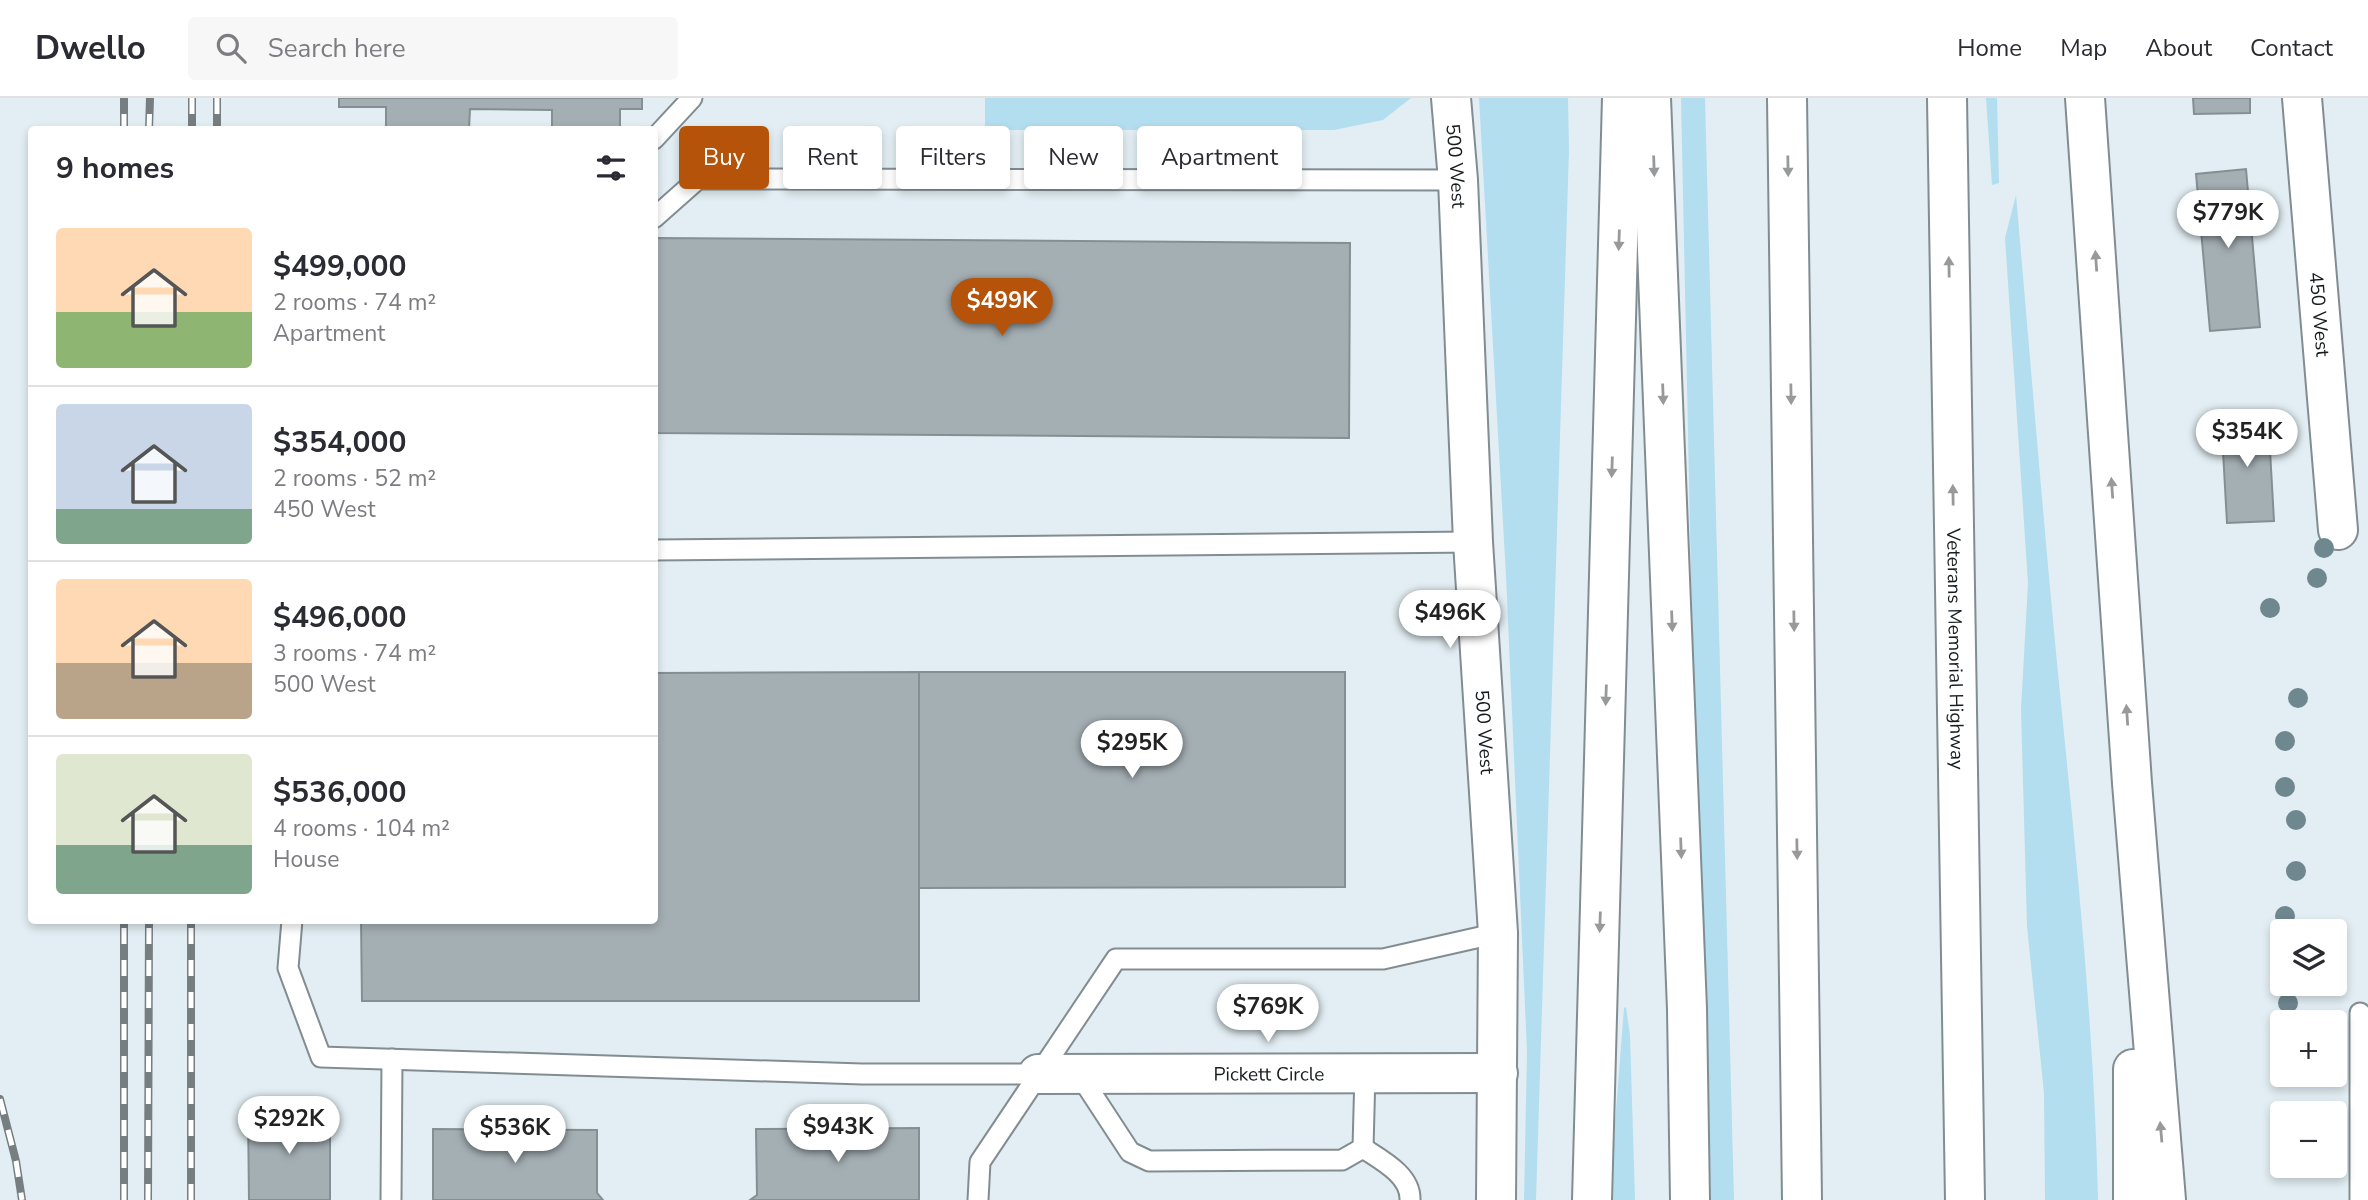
<!DOCTYPE html>
<meta charset="utf-8">
<style>
:root{--surface:#fff;--page:#f7f7f7;--text:#2b2b33;--muted:#7c7c81;--line:#e1e1e2;--accent:#b45309}
body{margin:0;font-family:"Nunito Sans",sans-serif;background:var(--page);color:var(--text);height:100vh;display:flex;flex-direction:column;font-size:26px;white-space:nowrap}
*{box-sizing:border-box;margin:0}
p{font-size:23px;color:var(--muted)}
.icon{flex:none;width:38px;height:38px;fill:none;stroke:currentColor;stroke-width:2;stroke-linecap:round;stroke-linejoin:round}
.map{position:relative;flex:1;overflow:hidden}
.side{position:absolute;left:28px;top:28px;width:630px;height:798px;display:flex;flex-direction:column;background:var(--surface);border-radius:7px;box-shadow:0 4px 10px #0003}
.side>*{flex:none}
.hud{position:absolute;left:679px;top:28px;width:665px;height:63px;display:flex;gap:14px}
.fabs{position:absolute;left:2270px;top:821px;display:grid;gap:14px}
.fabs a{display:grid;place-items:center;width:77px;height:77px;border-radius:7px;background:var(--surface);box-shadow:0 4px 10px #0003;font-size:35px}
.price{position:absolute;translate:-50% -60px;padding:0 16px;border-radius:24px;background:#fff;color:#222;font-size:23px;line-height:46px;filter:drop-shadow(0 2px 4px #0008)}
.price::after{content:'';position:absolute;left:50%;top:42px;width:21px;height:16px;margin-left:-10px;background:inherit;clip-path:polygon(0 0,100% 0,50% 100%)}
.price.on{background:var(--accent);color:#fff}
ul{padding:0;list-style:none}
li{display:flex;align-items:center;gap:21px;height:175px;padding:0 28px}
li+li{border-top:2px solid var(--line)}
li span{display:grid;place-items:center;flex:none;width:196px;height:140px;border-radius:7px;color:#555}
li>.icon{margin-inline-start:auto}
span .icon{width:84px;height:84px;fill:#fffc;stroke-width:1}
li b{font-size:30px}
h2{display:flex;justify-content:space-between;align-items:center;height:84px;padding:0 28px;font-size:30px}
.tag{padding:0 24px;border-radius:7px;background:var(--surface);box-shadow:0 4px 10px #0003;font-size:24px;line-height:63px}
.tag.on{background:var(--accent);color:#fff}
header{display:flex;align-items:center;gap:42px;box-sizing:border-box;height:98px;padding:0 35px;background:var(--surface);border-bottom:2px solid var(--line)}
header strong{font-size:33px}
nav{display:flex;gap:38px;margin-inline-start:auto;font-size:24px}
.search{width:490px;height:63px;background:var(--page);display:flex;align-items:center;gap:18px;box-sizing:border-box;padding:0 24px;border-radius:7px;color:var(--muted);font-size:26px}
.map>svg:first-child{display:block}
.grass{fill:#b3deef}
.building{fill:#a4afb4;stroke:#838f93;stroke-width:2}
.lines{fill:none;stroke-linecap:round;stroke-linejoin:round}
.service-casing{stroke:#828d92;stroke-width:23}
.minor-casing{stroke:#828d92;stroke-width:42}
.motorway-casing{stroke:#828d92;stroke-width:42}
.service{stroke:#fff;stroke-width:19}
.minor{stroke:#fff;stroke-width:38}
.motorway{stroke:#fff;stroke-width:38}
.rail-casing{stroke:#767e81;stroke-width:8}
.rail{stroke:#fff;stroke-width:5;stroke-dasharray:16;stroke-linecap:butt}
.tree{fill:#6f878f}
.oneway{fill:#97999a}
.labels{text-anchor:middle;stroke-width:5;stroke-linejoin:round;paint-order:stroke}
.street-label{font-size:19px;fill:#181c1e;stroke:#fff}
</style>
<header>
<strong>Dwello</strong>
<div class="search"><svg class="icon" aria-label="search" viewBox="0 0 24 24"><circle cx="10" cy="10" r="6"/><path d="M15 15l6 6"/></svg>Search here</div>
<nav><a>Home</a><a>Map</a><a>About</a><a>Contact</a></nav>
</header>
<div class="map">
<svg width="2368" height="1102" viewBox="0 0 2368 1102">
<rect width="100%" height="100%" fill="#e2eef3"/>
<!-- grass -->
<g class="grass">
<polygon points="985,0 1411,0 1383,22 1334,32 985,32"/>
<polygon points="1479,0 1568,0 1569,52 1536,1102 1524,1102 1527,954 1506,478"/>
<polygon points="1681,0 1705,0 1734,1102 1704,1102"/>
<polygon points="1986,0 1997,0 1999,85 1992,87"/>
<path d="M2016 97C2029 246 2041 395 2055 544 2073 730 2094 916 2098 1102H2045L2044 995 2027 828 2021 611 2028 485 2005 140Z"/>
<polygon points="1626,909 1630,937 1635,1102 1609,1102 1624,910"/>
</g>
<!-- building -->
<g class="building">
<polygon points="339,0 642,0 642,11 620,11 620,32 552,32 552,12 470,11 469,32 386,32 386,9 339,9"/>
<polygon points="2193,0 2250,0 2250,15 2194,16"/>
<polygon points="2246,71 2260,229 2210,233 2196,76"/>
<polygon points="656,140 1350,145 1349,340 654,335"/>
<polygon points="2221,317 2268,317 2274,423 2227,425"/>
<polygon points="919,574 919,903 362,903 361,822 654,822 654,575"/>
<polygon points="919,574 1345,574 1345,789 919,790"/>
<polygon points="248,1014 330,1014 330,1102 249,1102"/>
<polygon points="919,1030 919,1102 750,1102 757,1097 756,1031"/>
<polygon points="433,1031 597,1032 597,1095 603,1102 433,1102"/>
</g>
<g class="lines">
<defs>
<g id="service">
<polyline points="654,41 692,0"/>
<polyline points="654,120 698,81 1458,82"/>
<polyline points="654,452 1473,444"/>
<polyline points="292,822 288,870 321,959 862,976 1038,976"/>
<polyline points="2360,915 2360,1102"/>
<polyline points="1079,976 1130,1054 1149,1063 1342,1062 1363,1050 1365,975"/>
<path d="M1363 1050C1381 1062 1411 1077 1410 1102"/>
<polyline points="391,1102 392,961"/>
<polyline points="978,1102 980,1064 1116,861 1383,861 1498,835"/>
</g>
<g id="minor">
<path id="s1" d="M1451 0 1458 82 1473 444 1498 835 1496 1102"/>
<path id="s2" d="M2302 0 2338 432"/>
<path id="s3" d="M1038 976 1498 975"/>
</g>
<g id="motorway">
<polyline points="1651,0 1687,911 1690,1102"/>
<polyline points="1787,0 1802,1102"/>
<path id="s4" d="M1947 0 1965 1102"/>
<polyline points="2085,0 2132,685 2166,1102"/>
<polyline points="2133,971 2133,1102"/>
<polyline points="1592,1102 1622,0"/>
</g>
</defs>
<!-- service casing -->
<use href="#service" class="service-casing"/>
<!-- minor casing -->
<use href="#minor" class="minor-casing"/>
<!-- motorway casing -->
<use href="#motorway" class="motorway-casing"/>
<!-- service -->
<use href="#service" class="service"/>
<!-- minor -->
<use href="#minor" class="minor"/>
<!-- motorway -->
<use href="#motorway" class="motorway"/>
<defs>
<g id="rail">
<polyline points="192,0 192,32"/>
<polyline points="217,0 217,32"/>
<polyline points="124,32 124,0"/>
<polyline points="149,32 150,0"/>
<polyline points="0,1001 16,1063 22,1102"/>
<polyline points="124,1102 124,822"/>
<polyline points="148,1102 149,822"/>
<polyline points="191,1102 191,822"/>
</g>
</defs>
<!-- rail casing -->
<use href="#rail" class="rail-casing"/>
<!-- rail -->
<use href="#rail" class="rail"/>
</g>
<!-- trees -->
<g class="tree">
<circle cx="2324" cy="450" r="10"/>
<circle cx="2317" cy="480" r="10"/>
<circle cx="2270" cy="510" r="10"/>
<circle cx="2298" cy="600" r="10"/>
<circle cx="2285" cy="643" r="10"/>
<circle cx="2285" cy="689" r="10"/>
<circle cx="2296" cy="722" r="10"/>
<circle cx="2296" cy="773" r="10"/>
<circle cx="2285" cy="818" r="10"/>
<circle cx="2288" cy="905" r="10"/>
</g>
<!-- one-way arrows -->
<defs><path id="oneway-solid" d="M-6-.8H1V-3.2L6.5 0L1 3.2V.8H-6Z" transform="scale(1.75)"/></defs>
<g class="oneway">
<use href="#oneway-solid" transform="translate(1654 68) rotate(88)"/>
<use href="#oneway-solid" transform="translate(1788 68) rotate(89)"/>
<use href="#oneway-solid" transform="translate(1619 142) rotate(92)"/>
<use href="#oneway-solid" transform="translate(2096 163) rotate(-94)"/>
<use href="#oneway-solid" transform="translate(1949 169) rotate(-91)"/>
<use href="#oneway-solid" transform="translate(1663 296) rotate(88)"/>
<use href="#oneway-solid" transform="translate(1791 296) rotate(89)"/>
<use href="#oneway-solid" transform="translate(1612 369) rotate(92)"/>
<use href="#oneway-solid" transform="translate(2112 390) rotate(-94)"/>
<use href="#oneway-solid" transform="translate(1953 397) rotate(-91)"/>
<use href="#oneway-solid" transform="translate(1672 523) rotate(88)"/>
<use href="#oneway-solid" transform="translate(1794 523) rotate(89)"/>
<use href="#oneway-solid" transform="translate(1606 597) rotate(92)"/>
<use href="#oneway-solid" transform="translate(2127 617) rotate(-94)"/>
<use href="#oneway-solid" transform="translate(1681 750) rotate(88)"/>
<use href="#oneway-solid" transform="translate(1797 751) rotate(89)"/>
<use href="#oneway-solid" transform="translate(1600 824) rotate(92)"/>
<use href="#oneway-solid" transform="translate(2161 1034) rotate(-95)"/>
</g>
<g class="labels">
<!-- street labels -->
<g class="street-label">
<text dy="7" stroke="none"><textPath href="#s1" startOffset="68">500 West</textPath></text>
<text dy="7" stroke="none"><textPath href="#s2" startOffset="217">450 West</textPath></text>
<text dy="7" stroke="none"><textPath href="#s4" startOffset="551">Veterans Memorial Highway</textPath></text>
<text dy="7" stroke="none"><textPath href="#s1" startOffset="635">500 West</textPath></text>
<text dy="7" stroke="none"><textPath href="#s3" startOffset="231">Pickett Circle</textPath></text>
</g>
</g>
</svg>
<div class="fabs">
<a><svg class="icon" aria-label="layers" viewBox="0 0 24 24"><path d="M12 4l9 5-9 5-9-5zM3 14l9 5 9-5"/></svg></a>
<a>+</a>
<a>−</a>
</div>
<b class="price" style="left:2228px;top:152px">$779K</b>
<b class="price on" style="left:1002px;top:240px">$499K</b>
<b class="price" style="left:2247px;top:371px">$354K</b>
<b class="price" style="left:1450px;top:552px">$496K</b>
<b class="price" style="left:1132px;top:682px">$295K</b>
<b class="price" style="left:1268px;top:946px">$769K</b>
<b class="price" style="left:289px;top:1058px">$292K</b>
<b class="price" style="left:838px;top:1066px">$943K</b>
<b class="price" style="left:515px;top:1067px">$536K</b>
<div class="hud">
<a class="tag on">Buy</a>
<a class="tag">Rent</a>
<a class="tag">Filters</a>
<a class="tag">New</a>
<a class="tag">Apartment</a>
</div>
<section class="side">
<h2>9 homes<svg class="icon" aria-label="filters" viewBox="0 0 24 24"><path d="M4 7h16M4 17h16"/><circle cx="9" cy="7" r="2"/><circle cx="15" cy="17" r="2"/></svg></h2>
<ul>
<li><span style="background:linear-gradient(#ffd9b3 60%,#8fb573 0)"><svg class="icon" aria-label="home" viewBox="0 0 24 24"><path d="M3 11l9-7 9 7M6 9v11h12V9"/></svg></span><div><b>$499,000</b><p>2 rooms · 74 m²</p><p>Apartment</p></div></li>
<li><span style="background:linear-gradient(#c9d6e8 75%,#7fa58c 0)"><svg class="icon" aria-label="home" viewBox="0 0 24 24"><path d="M3 11l9-7 9 7M6 9v11h12V9"/></svg></span><div><b>$354,000</b><p>2 rooms · 52 m²</p><p>450 West</p></div></li>
<li><span style="background:linear-gradient(#ffd9b3 60%,#b9a48a 0)"><svg class="icon" aria-label="home" viewBox="0 0 24 24"><path d="M3 11l9-7 9 7M6 9v11h12V9"/></svg></span><div><b>$496,000</b><p>3 rooms · 74 m²</p><p>500 West</p></div></li>
<li><span style="background:linear-gradient(#dfe7d0 65%,#7fa58c 0)"><svg class="icon" aria-label="home" viewBox="0 0 24 24"><path d="M3 11l9-7 9 7M6 9v11h12V9"/></svg></span><div><b>$536,000</b><p>4 rooms · 104 m²</p><p>House</p></div></li>
</ul>
</section>
</div>
